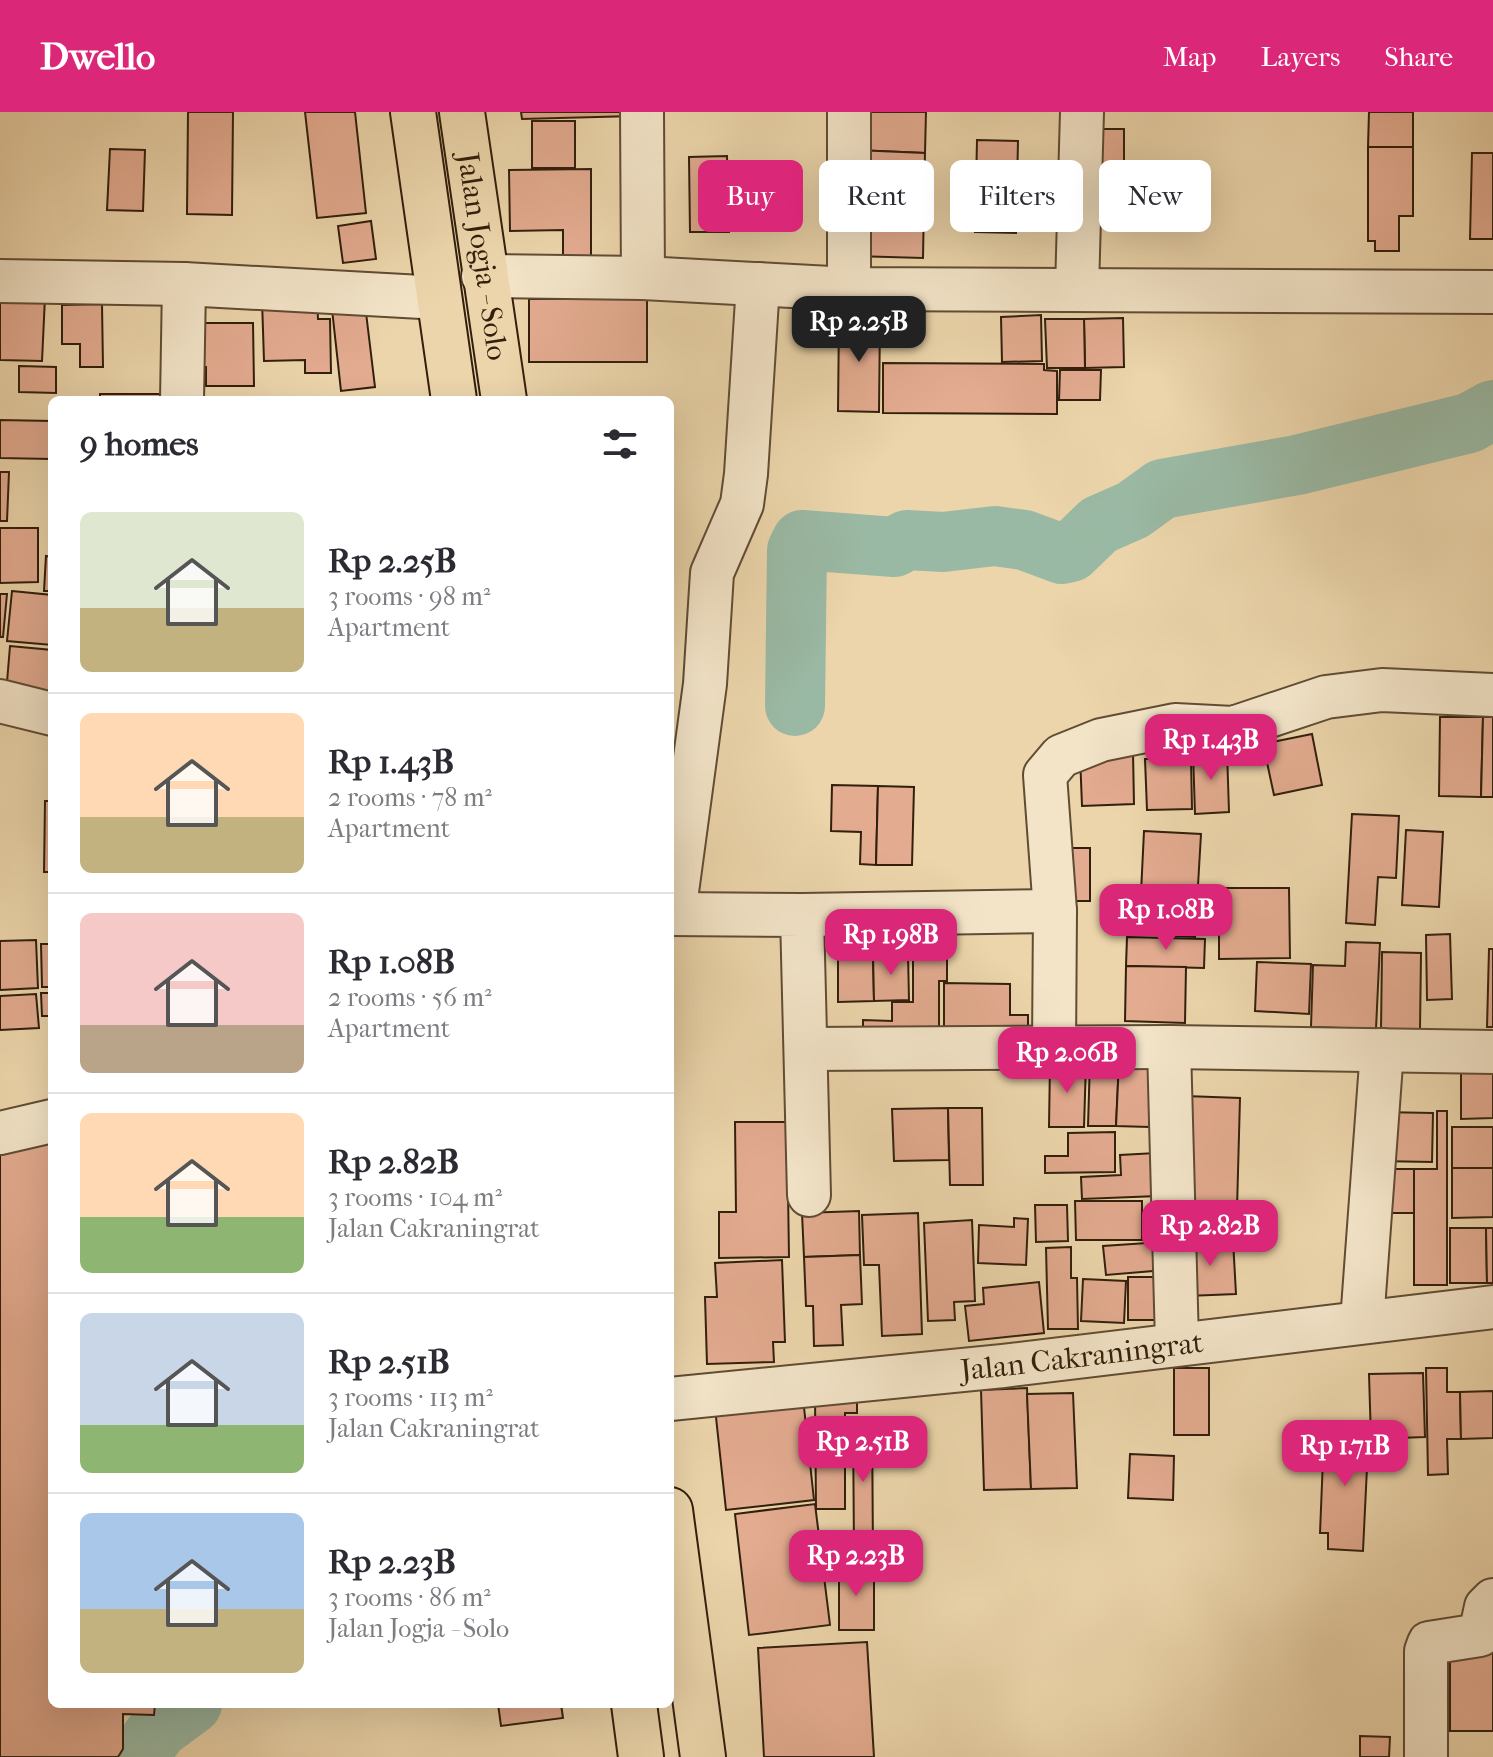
<!DOCTYPE html>
<meta charset="utf-8">
<style>
:root{--surface:#fff;--page:#f7f7f7;--text:#2b2b33;--muted:#7c7c81;--line:#e1e1e2;--accent:#db2777}
body{margin:0;font-family:"IM FELL French Canon",serif;background:var(--page);color:var(--text);height:100vh;display:flex;flex-direction:column;font-size:30px;white-space:nowrap}
*{box-sizing:border-box;margin:0}
p{font-size:26px;color:var(--muted)}
.icon{flex:none;width:44px;height:44px;fill:none;stroke:currentColor;stroke-width:2;stroke-linecap:round;stroke-linejoin:round}
.map{position:relative;flex:1;overflow:hidden}
.drawer{position:absolute;left:48px;top:284px;width:626px;height:1312px;display:flex;flex-direction:column;background:var(--surface);border-radius:12px;box-shadow:0 8px 32px #0002}
.drawer>*{flex:none}
.banner{position:absolute;left:698px;top:48px;width:674px;height:72px;display:flex;gap:16px}
.price{position:absolute;translate:-50% -68px;padding:0 18px;border-radius:16px;background:var(--accent);color:#fff;font-size:26px;line-height:52px;filter:drop-shadow(0 2px 4px #0008)}
.price::after{content:'';position:absolute;left:50%;top:48px;width:24px;height:18px;margin-left:-12px;background:inherit;clip-path:polygon(0 0,100% 0,50% 100%)}
.price.selected{background:#222;color:#fff}
ul{padding:0;list-style:none}
li{display:flex;align-items:center;gap:24px;height:200px;padding:0 32px}
li+li{border-top:2px solid var(--line)}
li span{display:grid;place-items:center;flex:none;width:224px;height:160px;border-radius:12px;color:#555}
li>.icon{margin-inline-start:auto}
span .icon{width:96px;height:96px;fill:#fffc;stroke-width:1}
li b{font-size:34px}
h2{display:flex;justify-content:space-between;align-items:center;height:96px;padding:0 32px;font-size:34px}
.chip{padding:0 28px;border-radius:12px;background:var(--surface);box-shadow:0 8px 32px #0002;font-size:28px;line-height:72px}
.chip.selected{background:var(--accent);color:#fff}
header{display:flex;align-items:center;gap:48px;box-sizing:border-box;height:112px;padding:0 40px;background:var(--accent);color:#fff}
header strong{font-size:38px}
nav{display:flex;gap:44px;margin-inline-start:auto;font-size:28px}
.map>svg:first-child{display:block}
.lines{fill:none;stroke-linecap:round;stroke-linejoin:round}
.river{stroke:#9ab9a4;stroke-width:60}
.building{fill:#e3ab90;stroke:#321f0c;stroke-width:2}
.minor-casing{stroke:#604c34;stroke-width:46}
.highway-casing{stroke:#321f0c;stroke-width:48}
.minor{stroke:#f3e4c8;stroke-width:42}
.highway{stroke:#ecd5ab;stroke-width:44}
.labels{text-anchor:middle;stroke-width:6;stroke-linejoin:round;paint-order:stroke}
.street-label{font-size:30px;fill:#321f0c;stroke:#f3e4c8}
</style>
<header>
<strong>Dwello</strong>
<nav><a>Map</a><a>Layers</a><a>Share</a></nav>
</header>
<div class="map">
<svg width="1493" height="1645" viewBox="0 0 1493 1645">
<rect width="100%" height="100%" fill="#ecd5ab"/>
<filter id="stains"><feTurbulence type="fractalNoise" baseFrequency=".0025" numOctaves="4"/><feColorMatrix values="0 0 0 0 .2 0 0 0 0 .09 0 0 0 0 .02 0 0 0 .5 -.17"/></filter>
<radialGradient id="worn" r=".72"><stop offset=".6" stop-color="#630" stop-opacity="0"/><stop offset="1" stop-color="#630" stop-opacity=".3"/></radialGradient>
<g class="lines">
<!-- river -->
<g class="river">
<polyline points="795,594 797,438 802,428 894,435 907,428 943,430 995,424 1024,428 1062,442 1071,440 1099,413 1133,398 1162,377 1297,353 1469,311 1493,298"/>
<polyline points="138,1645 158,1617 192,1592"/>
</g>
</g>
<!-- building -->
<g class="building">
<polygon points="188,0 233,0 232,103 187,102"/>
<polygon points="305,0 355,0 366,101 317,106"/>
<polygon points="521,0 633,0 634,4 522,7"/>
<polygon points="856,0 926,0 925,41 855,38"/>
<polygon points="1369,0 1413,0 1413,35 1368,35"/>
<rect x="532" y="9" width="43" height="47"/>
<polygon points="1085,17 1124,17 1124,69 1084,68"/>
<polygon points="977,28 1018,29 1016,121 975,120"/>
<polygon points="1368,35 1413,35 1413,104 1399,104 1399,139 1375,139 1375,129 1368,129"/>
<polygon points="110,37 145,38 143,99 107,98"/>
<polygon points="855,38 925,41 924,90 854,88"/>
<polygon points="1472,41 1493,41 1493,127 1470,127"/>
<polygon points="727,44 729,120 690,120 689,45"/>
<polygon points="591,57 591,146 563,146 563,118 510,119 509,58"/>
<polygon points="854,88 924,90 923,146 853,144"/>
<polygon points="371,109 376,147 343,151 338,114"/>
<polygon points="0,183 45,185 42,249 0,248"/>
<polygon points="364,184 375,275 341,279 331,188"/>
<polygon points="317,187 318,207 330,207 331,261 305,261 305,248 264,249 262,188"/>
<rect x="529" y="187" width="118" height="63"/>
<polygon points="102,192 103,255 80,255 80,232 62,232 62,193"/>
<polygon points="1041,203 1042,249 1002,250 1001,205"/>
<polygon points="839,205 880,205 879,300 838,299"/>
<polygon points="1123,206 1124,255 1085,256 1084,207"/>
<polygon points="1045,207 1084,207 1085,256 1047,256"/>
<polygon points="205,211 253,211 254,274 206,274 206,255 194,255 194,227 205,227"/>
<polygon points="883,251 1044,252 1044,258 1057,259 1057,302 883,301"/>
<polygon points="19,254 56,255 56,281 19,280"/>
<polygon points="1060,258 1101,258 1100,288 1059,288"/>
<rect x="100" y="282" width="60" height="6"/>
<polygon points="0,308 52,309 51,347 0,346"/>
<polygon points="0,360 9,360 7,409 0,409"/>
<polygon points="0,416 38,416 38,470 0,471"/>
<polygon points="46,444 52,445 52,479 44,479"/>
<polygon points="12,479 52,483 52,533 7,529"/>
<polygon points="0,482 7,482 3,525 0,525"/>
<polygon points="10,534 52,538 52,586 6,582"/>
<polygon points="1440,605 1483,605 1481,685 1439,684"/>
<polygon points="1483,605 1493,605 1493,685 1481,685"/>
<polygon points="1312,622 1322,673 1274,683 1263,632"/>
<polygon points="1227,639 1229,700 1195,702 1193,641"/>
<polygon points="1133,640 1134,692 1082,694 1080,643"/>
<polygon points="1191,646 1192,697 1147,698 1145,647"/>
<polygon points="832,673 878,674 876,753 860,752 861,720 831,719"/>
<polygon points="878,674 914,675 912,753 876,753"/>
<polygon points="45,689 52,689 52,760 44,760"/>
<polygon points="1352,702 1399,704 1396,766 1378,765 1375,813 1346,811"/>
<polygon points="1406,718 1443,720 1439,795 1402,793"/>
<polygon points="1144,719 1201,722 1195,825 1139,822"/>
<rect x="1066" y="736" width="24" height="53"/>
<polygon points="1219,776 1289,776 1290,846 1219,847"/>
<polygon points="926,803 926,836 838,837 838,804"/>
<polygon points="1450,822 1452,887 1427,888 1426,823"/>
<polygon points="1127,825 1205,827 1204,856 1126,854"/>
<polygon points="36,828 38,876 0,878 0,829"/>
<polygon points="1346,830 1380,831 1376,917 1311,915 1313,853 1345,854"/>
<polygon points="41,832 52,832 52,875 42,875"/>
<polygon points="1489,837 1493,837 1493,915 1487,915"/>
<polygon points="913,839 947,839 947,869 939,869 939,933 863,933 863,908 892,909 892,890 913,890"/>
<polygon points="1382,840 1421,841 1420,918 1381,918"/>
<polygon points="873,842 874,889 838,890 838,843"/>
<polygon points="873,842 908,842 909,888 874,889"/>
<polygon points="1257,850 1311,852 1309,902 1255,899"/>
<polygon points="1126,854 1186,855 1185,911 1125,909"/>
<polygon points="944,871 1010,872 1010,903 1028,903 1028,936 944,917"/>
<polygon points="41,881 52,881 52,904 42,904"/>
<polygon points="36,882 39,916 0,918 0,884"/>
<polygon points="1090,948 1119,949 1116,1014 1088,1014"/>
<polygon points="1119,949 1151,950 1149,1015 1116,1014"/>
<polygon points="1050,951 1086,951 1084,1015 1049,1015"/>
<polygon points="1461,951 1493,951 1493,1006 1461,1007"/>
<polygon points="1185,984 1240,986 1237,1097 1181,1094"/>
<polygon points="948,996 949,1048 894,1049 892,997"/>
<polygon points="948,996 982,996 983,1073 950,1073"/>
<polygon points="1437,999 1447,999 1447,1173 1414,1173 1414,1057 1437,1057"/>
<polygon points="1380,1000 1433,1001 1432,1050 1378,1049"/>
<polygon points="735,1010 787,1010 789,1145 719,1146 719,1100 736,1100"/>
<rect x="1452" y="1015" width="41" height="41"/>
<polygon points="52,1017 52,1592 155,1592 154,1603 123,1602 123,1637 118,1645 0,1645 0,1033"/>
<polygon points="1115,1020 1115,1060 1045,1061 1045,1044 1068,1044 1068,1021"/>
<polygon points="1156,1041 1158,1084 1082,1087 1081,1065 1121,1063 1120,1043"/>
<polygon points="1452,1056 1493,1056 1493,1105 1452,1106"/>
<rect x="1375" y="1057" width="39" height="44"/>
<polygon points="1075,1089 1142,1089 1142,1128 1076,1128"/>
<polygon points="1035,1093 1067,1093 1068,1129 1036,1130"/>
<polygon points="859,1099 860,1143 804,1145 802,1101"/>
<polygon points="918,1101 922,1222 882,1224 879,1153 864,1153 862,1103"/>
<polygon points="1014,1106 1028,1107 1026,1153 978,1151 979,1113 1014,1115"/>
<polygon points="972,1108 975,1189 954,1190 955,1208 928,1209 924,1111"/>
<polygon points="1450,1116 1486,1116 1487,1171 1450,1171"/>
<polygon points="1486,1116 1493,1116 1493,1171 1487,1171"/>
<polygon points="1233,1128 1236,1182 1187,1184 1185,1130"/>
<polygon points="1162,1130 1165,1158 1106,1163 1103,1134"/>
<polygon points="1071,1135 1071,1166 1077,1166 1078,1217 1048,1217 1046,1136"/>
<polygon points="860,1143 862,1192 841,1193 843,1233 814,1234 813,1194 806,1194 804,1145"/>
<polygon points="782,1148 785,1230 773,1230 774,1250 707,1252 705,1185 717,1185 715,1151"/>
<polygon points="1128,1165 1155,1165 1169,1208 1128,1208"/>
<polygon points="1083,1167 1126,1169 1124,1211 1081,1209"/>
<polygon points="1039,1170 1044,1221 969,1229 965,1194 984,1192 983,1176"/>
<rect x="1174" y="1256" width="35" height="67"/>
<polygon points="1426,1256 1447,1256 1447,1280 1460,1280 1461,1327 1447,1327 1448,1362 1428,1363"/>
<polygon points="1423,1261 1425,1325 1371,1327 1369,1262"/>
<polygon points="1027,1276 1031,1377 984,1378 981,1278"/>
<polygon points="1493,1279 1493,1326 1461,1327 1460,1280"/>
<polygon points="1073,1281 1077,1376 1031,1377 1027,1282"/>
<polygon points="857,1283 857,1301 845,1301 845,1397 816,1397 815,1284"/>
<polygon points="803,1286 814,1388 726,1398 715,1296"/>
<polygon points="853,1305 872,1305 873,1440 854,1440"/>
<polygon points="1346,1313 1369,1314 1363,1439 1328,1437 1328,1421 1320,1421 1324,1322 1345,1323"/>
<polygon points="1130,1342 1174,1344 1173,1388 1128,1386"/>
<polygon points="815,1392 830,1513 749,1523 735,1402"/>
<rect x="839" y="1453" width="35" height="65"/>
<polygon points="867,1530 874,1645 764,1645 758,1536"/>
<rect x="1450" y="1539" width="43" height="80"/>
<polygon points="498,1592 561,1592 563,1606 501,1614"/>
<polygon points="1360,1624 1390,1625 1389,1645 1360,1645"/>
</g>
<g class="lines">
<defs>
<g id="minor">
<polyline points="642,0 643,166"/>
<polyline points="483,164 643,166 849,177 1493,180"/>
<polyline points="0,169 184,172 440,186"/>
<polyline points="849,177 849,0"/>
<polyline points="1077,177 1082,0"/>
<polyline points="182,288 184,172"/>
<polyline points="0,589 52,602"/>
<polyline points="670,802 802,803 809,1083"/>
<polyline points="674,802 705,572 712,461 742,392 746,362 758,172"/>
<polyline points="802,803 1055,799"/>
<polyline points="1169,935 1177,1231"/>
<polyline points="1054,936 1055,799 1045,663 1061,644 1101,628 1175,613 1233,616 1326,585 1382,578 1493,583"/>
<polyline points="806,937 1169,935 1493,940"/>
<polyline points="0,1021 52,1009"/>
<polyline points="1362,1210 1382,938"/>
<path id="s1" d="M670 1287 1003 1254 1493 1195"/>
<polyline points="1426,1645 1426,1539 1429,1531 1480,1523 1486,1495 1493,1488"/>
</g>
<g id="highway">
<polyline points="413,0 454,288"/>
<path id="s2" d="M462 0 504 288"/>
<polyline points="670,1398 703,1645"/>
<polyline points="634,1592 641,1645"/>
</g>
</defs>
<!-- minor casing -->
<use href="#minor" class="minor-casing"/>
<!-- highway casing -->
<use href="#highway" class="highway-casing"/>
<!-- minor -->
<use href="#minor" class="minor"/>
<!-- highway -->
<use href="#highway" class="highway"/>
</g>
<g class="labels">
<!-- street labels -->
<g class="street-label">
<text dy="10" stroke="none"><textPath href="#s2" startOffset="146">Jalan Jogja - Solo</textPath></text>
<text dy="10" stroke="none"><textPath href="#s1" startOffset="414">Jalan Cakraningrat</textPath></text>
</g>
</g>
<rect width="100%" height="100%" filter="url(#stains)"/>
<rect width="100%" height="100%" fill="url(#worn)"/>
</svg>
<b class="price selected" style="left:859px;top:252px">Rp 2.25B</b>
<b class="price" style="left:1211px;top:670px">Rp 1.43B</b>
<b class="price" style="left:1166px;top:840px">Rp 1.08B</b>
<b class="price" style="left:891px;top:865px">Rp 1.98B</b>
<b class="price" style="left:1067px;top:983px">Rp 2.06B</b>
<b class="price" style="left:1210px;top:1156px">Rp 2.82B</b>
<b class="price" style="left:863px;top:1372px">Rp 2.51B</b>
<b class="price" style="left:1345px;top:1376px">Rp 1.71B</b>
<b class="price" style="left:856px;top:1486px">Rp 2.23B</b>
<div class="banner">
<a class="chip selected">Buy</a>
<a class="chip">Rent</a>
<a class="chip">Filters</a>
<a class="chip">New</a>
</div>
<section class="drawer">
<h2>9 homes<svg class="icon" aria-label="filters" viewBox="0 0 24 24"><path d="M4 7h16M4 17h16"/><circle cx="9" cy="7" r="2"/><circle cx="15" cy="17" r="2"/></svg></h2>
<ul>
<li><span style="background:linear-gradient(#dfe7d0 60%,#c2b280 0)"><svg class="icon" aria-label="home" viewBox="0 0 24 24"><path d="M3 11l9-7 9 7M6 9v11h12V9"/></svg></span><div><b>Rp 2.25B</b><p>3 rooms · 98 m²</p><p>Apartment</p></div></li>
<li><span style="background:linear-gradient(#ffd9b3 65%,#c2b280 0)"><svg class="icon" aria-label="home" viewBox="0 0 24 24"><path d="M3 11l9-7 9 7M6 9v11h12V9"/></svg></span><div><b>Rp 1.43B</b><p>2 rooms · 78 m²</p><p>Apartment</p></div></li>
<li><span style="background:linear-gradient(#f6c9c9 70%,#b9a48a 0)"><svg class="icon" aria-label="home" viewBox="0 0 24 24"><path d="M3 11l9-7 9 7M6 9v11h12V9"/></svg></span><div><b>Rp 1.08B</b><p>2 rooms · 56 m²</p><p>Apartment</p></div></li>
<li><span style="background:linear-gradient(#ffd9b3 65%,#8fb573 0)"><svg class="icon" aria-label="home" viewBox="0 0 24 24"><path d="M3 11l9-7 9 7M6 9v11h12V9"/></svg></span><div><b>Rp 2.82B</b><p>3 rooms · 104 m²</p><p>Jalan Cakraningrat</p></div></li>
<li><span style="background:linear-gradient(#c9d6e8 70%,#8fb573 0)"><svg class="icon" aria-label="home" viewBox="0 0 24 24"><path d="M3 11l9-7 9 7M6 9v11h12V9"/></svg></span><div><b>Rp 2.51B</b><p>3 rooms · 113 m²</p><p>Jalan Cakraningrat</p></div></li>
<li><span style="background:linear-gradient(#a9c7e8 60%,#c2b280 0)"><svg class="icon" aria-label="home" viewBox="0 0 24 24"><path d="M3 11l9-7 9 7M6 9v11h12V9"/></svg></span><div><b>Rp 2.23B</b><p>3 rooms · 86 m²</p><p>Jalan Jogja - Solo</p></div></li>
</ul>
</section>
</div>
